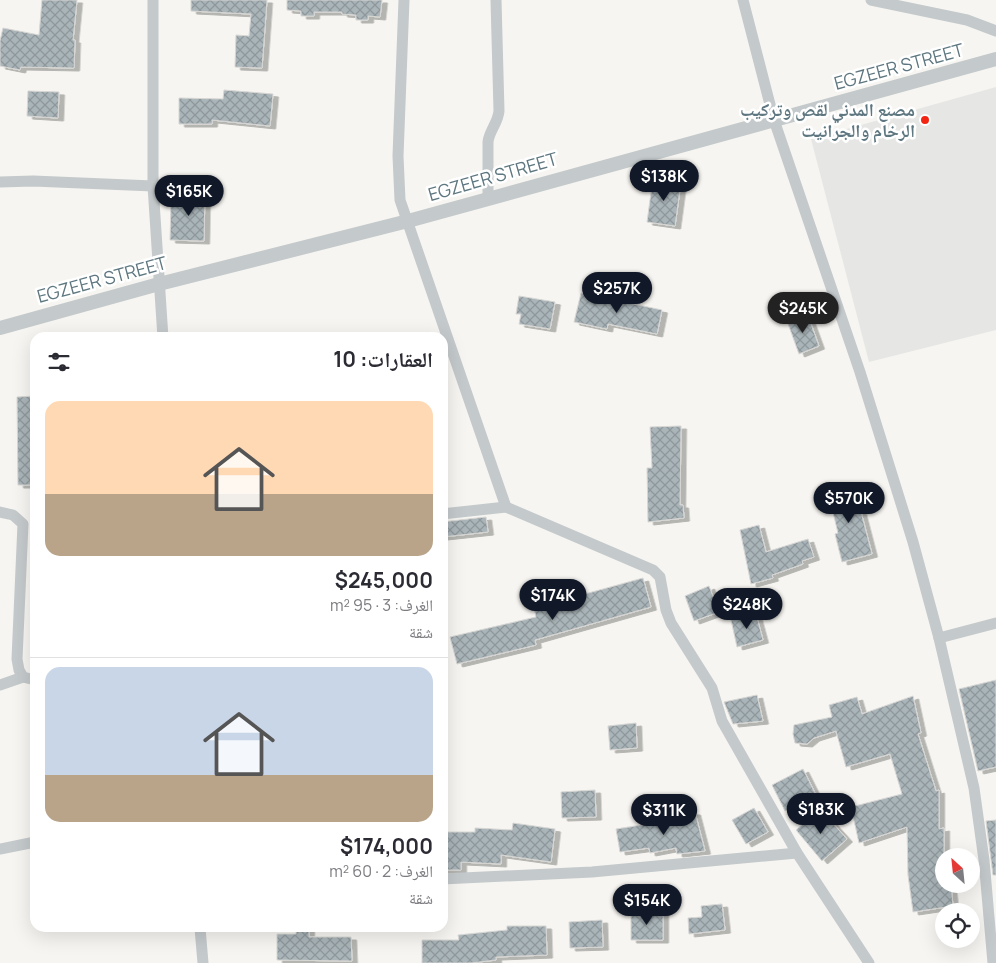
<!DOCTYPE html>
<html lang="ar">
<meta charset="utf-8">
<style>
:root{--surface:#fff;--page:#f7f7f7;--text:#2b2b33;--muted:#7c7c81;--line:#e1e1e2;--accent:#111827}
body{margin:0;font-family:Manrope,"Noto Naskh Arabic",sans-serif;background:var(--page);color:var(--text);direction:rtl;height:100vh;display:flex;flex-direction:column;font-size:19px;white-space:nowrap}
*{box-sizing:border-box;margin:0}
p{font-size:16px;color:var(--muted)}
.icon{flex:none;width:28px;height:28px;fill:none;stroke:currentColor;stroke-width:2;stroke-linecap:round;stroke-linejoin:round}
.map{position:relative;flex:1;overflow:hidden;direction:ltr}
.side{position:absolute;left:30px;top:332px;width:418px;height:600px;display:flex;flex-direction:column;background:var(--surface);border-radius:15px;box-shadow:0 5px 20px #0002;direction:rtl}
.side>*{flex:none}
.needle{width:32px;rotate:333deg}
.controls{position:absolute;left:935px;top:848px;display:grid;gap:10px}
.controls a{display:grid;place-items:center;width:45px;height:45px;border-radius:50%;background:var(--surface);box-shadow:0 5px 20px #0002;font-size:25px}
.price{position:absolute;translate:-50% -42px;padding:0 11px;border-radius:18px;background:var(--accent);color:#fff;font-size:16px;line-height:32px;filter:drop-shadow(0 1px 2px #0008)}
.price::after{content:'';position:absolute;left:50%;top:30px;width:15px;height:11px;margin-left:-8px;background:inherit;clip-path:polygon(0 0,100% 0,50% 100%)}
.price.on{background:#222;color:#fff}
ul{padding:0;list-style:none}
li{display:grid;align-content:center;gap:10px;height:265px;padding:0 15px}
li+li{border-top:1px solid var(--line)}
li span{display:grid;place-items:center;height:155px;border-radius:15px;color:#555}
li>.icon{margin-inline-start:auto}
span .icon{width:90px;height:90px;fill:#fffc;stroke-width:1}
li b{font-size:21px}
h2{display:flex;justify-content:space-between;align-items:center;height:60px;padding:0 15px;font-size:21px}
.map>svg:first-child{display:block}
.built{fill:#e6e7e5}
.building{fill:url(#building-cross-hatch);stroke:#d7d6d4;filter:url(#shadow)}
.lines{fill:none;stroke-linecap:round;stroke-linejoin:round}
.minor{stroke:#c4c9cb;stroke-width:11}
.tertiary{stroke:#c4c9cb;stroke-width:14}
.poi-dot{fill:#f42413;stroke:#fff;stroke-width:2}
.labels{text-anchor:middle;stroke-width:5;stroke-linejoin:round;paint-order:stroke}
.street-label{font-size:18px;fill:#5d767f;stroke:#fff}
.poi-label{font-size:18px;font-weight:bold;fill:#5d767f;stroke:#fff;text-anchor:end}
</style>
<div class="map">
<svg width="996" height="963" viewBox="0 0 996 963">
<defs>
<pattern id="building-cross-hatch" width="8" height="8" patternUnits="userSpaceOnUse" patternTransform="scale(1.25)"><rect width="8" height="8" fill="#aab5b9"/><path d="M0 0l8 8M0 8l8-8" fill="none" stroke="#8e989c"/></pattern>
<filter id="shadow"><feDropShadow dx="5.5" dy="3" stdDeviation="0" flood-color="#0004"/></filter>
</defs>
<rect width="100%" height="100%" fill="#f6f5f1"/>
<!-- built -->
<polygon class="built" points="996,87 996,330 869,362 811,139"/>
<!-- building -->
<g class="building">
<polygon points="42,0 77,0 73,40 75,40 74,68 21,67 20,70 0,66 0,41 3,28 39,35"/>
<polygon points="191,0 267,0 262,68 235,67 236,35 249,36 251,14 191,11"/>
<polygon points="287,0 382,0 380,17 368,16 368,20 356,20 356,15 342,14 342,12 314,12 314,16 301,16 301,11 287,10"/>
<polygon points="224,90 273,94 270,126 212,120 212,124 179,124 179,98 223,99"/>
<polygon points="28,91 59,92 58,118 27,116"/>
<polygon points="653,178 681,182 675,226 647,222"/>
<polygon points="184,189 205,189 204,241 170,240 171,203 184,204"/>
<polygon points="581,293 662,310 657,334 608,324 607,329 574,322"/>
<polygon points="519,296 555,302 550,329 519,324 521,314 516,314"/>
<polygon points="807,313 819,346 799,354 787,321"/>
<polygon points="35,396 35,485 18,485 17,397"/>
<polygon points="681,426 680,505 683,505 684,518 648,522 647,468 652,468 650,427"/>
<polygon points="854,485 872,554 842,562 835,534 838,533 828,492"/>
<polygon points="486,517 488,532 442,537 442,522"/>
<polygon points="759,525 766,552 808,539 814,557 802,561 803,564 772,575 773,578 751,584 740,530"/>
<polygon points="643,578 651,607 535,640 536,645 457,664 450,637 536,617 534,608"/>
<polygon points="709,586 719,612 694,621 685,596"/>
<polygon points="756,614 763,640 737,647 731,620"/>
<polygon points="996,680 996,767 978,771 959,689"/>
<polygon points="757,695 763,721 733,724 724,702"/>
<polygon points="913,696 921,733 918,734 936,791 939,790 939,829 944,828 944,884 951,884 953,906 913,912 908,875 907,827 859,843 851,807 902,794 890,754 846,767 836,731 814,738 807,744 795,743 793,734 794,725 832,717 829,705 857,697 862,714"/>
<polygon points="636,723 637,748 610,750 608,726"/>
<polygon points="803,769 816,795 785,811 772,785"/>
<polygon points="595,790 596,817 562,818 561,792"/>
<polygon points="754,808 768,832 746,844 732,820"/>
<polygon points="820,809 847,839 822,861 796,830"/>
<polygon points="673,812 695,812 705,851 677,854 676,848 650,853 649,848 620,852 616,829 673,820"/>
<polygon points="996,820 996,875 993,875 986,821"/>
<polygon points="513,823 555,829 551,862 501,855 501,864 461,862 461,870 442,870 442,832 475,832 475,828 512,830"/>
<rect x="620" y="890" width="18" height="15"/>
<polygon points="722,904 725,930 689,934 688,918 702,917 701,906"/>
<polygon points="663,912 663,940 631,940 631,913"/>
<polygon points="602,920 603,947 570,948 569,922"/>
<polygon points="507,926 546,926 547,955 496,957 496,960 471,963 422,963 422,940 459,940 458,935 507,930"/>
<polygon points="296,928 309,928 309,937 351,937 352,961 277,960 277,934 296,934"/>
</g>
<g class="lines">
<!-- minor -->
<g class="minor">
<polyline points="153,0 153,186 163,338"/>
<polyline points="404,0 398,156 400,200 506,507"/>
<polyline points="743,0 774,120 860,372 913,542 939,638 974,788 984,860 993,963"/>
<polyline points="871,0 967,20 996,31"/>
<polyline points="0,182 33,181 153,186"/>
<path d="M488 197V142C489 131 498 123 499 111L496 0"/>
<polyline points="0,512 13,515 23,524 17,659 19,670 23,677 35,680"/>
<polyline points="442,514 506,507 653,570 660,577 666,610 671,623 712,688 722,721 797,853 869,963"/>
<polyline points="939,638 996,623"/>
<polyline points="0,685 23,677"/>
<polyline points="0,849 35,842"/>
<polyline points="442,879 592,872 797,853"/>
<polyline points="200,928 203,963"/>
</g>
<!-- tertiary -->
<polyline class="tertiary" points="0,328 159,284 408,221 996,59"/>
</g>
<!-- markers -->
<circle class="poi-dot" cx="925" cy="120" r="5"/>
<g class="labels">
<!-- street labels -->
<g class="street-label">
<text transform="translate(899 67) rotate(-15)" y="6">EGZEER STREET</text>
<text transform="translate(493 177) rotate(-16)" y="6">EGZEER STREET</text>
<text transform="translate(102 280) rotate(-15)" y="6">EGZEER STREET</text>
</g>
<!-- poi labels -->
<g class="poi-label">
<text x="915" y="116">مصنع المدني لقص وتركيب<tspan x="915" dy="21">الرخام والجرانيت</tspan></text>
</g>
</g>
</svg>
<div class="controls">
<a><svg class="needle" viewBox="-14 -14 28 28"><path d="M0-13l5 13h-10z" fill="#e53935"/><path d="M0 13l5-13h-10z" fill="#7c7c81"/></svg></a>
<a><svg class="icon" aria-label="locate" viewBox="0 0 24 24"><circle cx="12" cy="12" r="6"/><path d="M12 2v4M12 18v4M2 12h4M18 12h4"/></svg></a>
</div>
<b class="price" style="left:664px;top:202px">$138K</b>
<b class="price" style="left:189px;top:217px">$165K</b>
<b class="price" style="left:617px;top:314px">$257K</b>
<b class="price on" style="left:803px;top:334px">$245K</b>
<b class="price" style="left:849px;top:524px">$570K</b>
<b class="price" style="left:553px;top:621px">$174K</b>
<b class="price" style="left:747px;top:630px">$248K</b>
<b class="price" style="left:821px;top:835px">$183K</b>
<b class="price" style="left:664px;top:836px">$311K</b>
<b class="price" style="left:647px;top:926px">$154K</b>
<section class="side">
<h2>العقارات: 10<svg class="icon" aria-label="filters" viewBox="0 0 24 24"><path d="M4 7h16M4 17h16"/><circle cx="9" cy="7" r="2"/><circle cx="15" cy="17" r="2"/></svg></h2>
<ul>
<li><span style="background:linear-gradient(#ffd9b3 60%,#b9a48a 0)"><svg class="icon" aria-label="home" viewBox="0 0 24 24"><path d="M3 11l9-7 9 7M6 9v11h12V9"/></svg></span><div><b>$245,000</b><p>الغرف: 3 · 95 m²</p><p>شقة</p></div></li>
<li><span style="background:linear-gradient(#c9d6e8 70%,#b9a48a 0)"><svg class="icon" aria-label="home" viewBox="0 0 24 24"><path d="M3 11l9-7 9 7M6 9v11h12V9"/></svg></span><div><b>$174,000</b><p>الغرف: 2 · 60 m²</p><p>شقة</p></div></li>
</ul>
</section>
</div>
